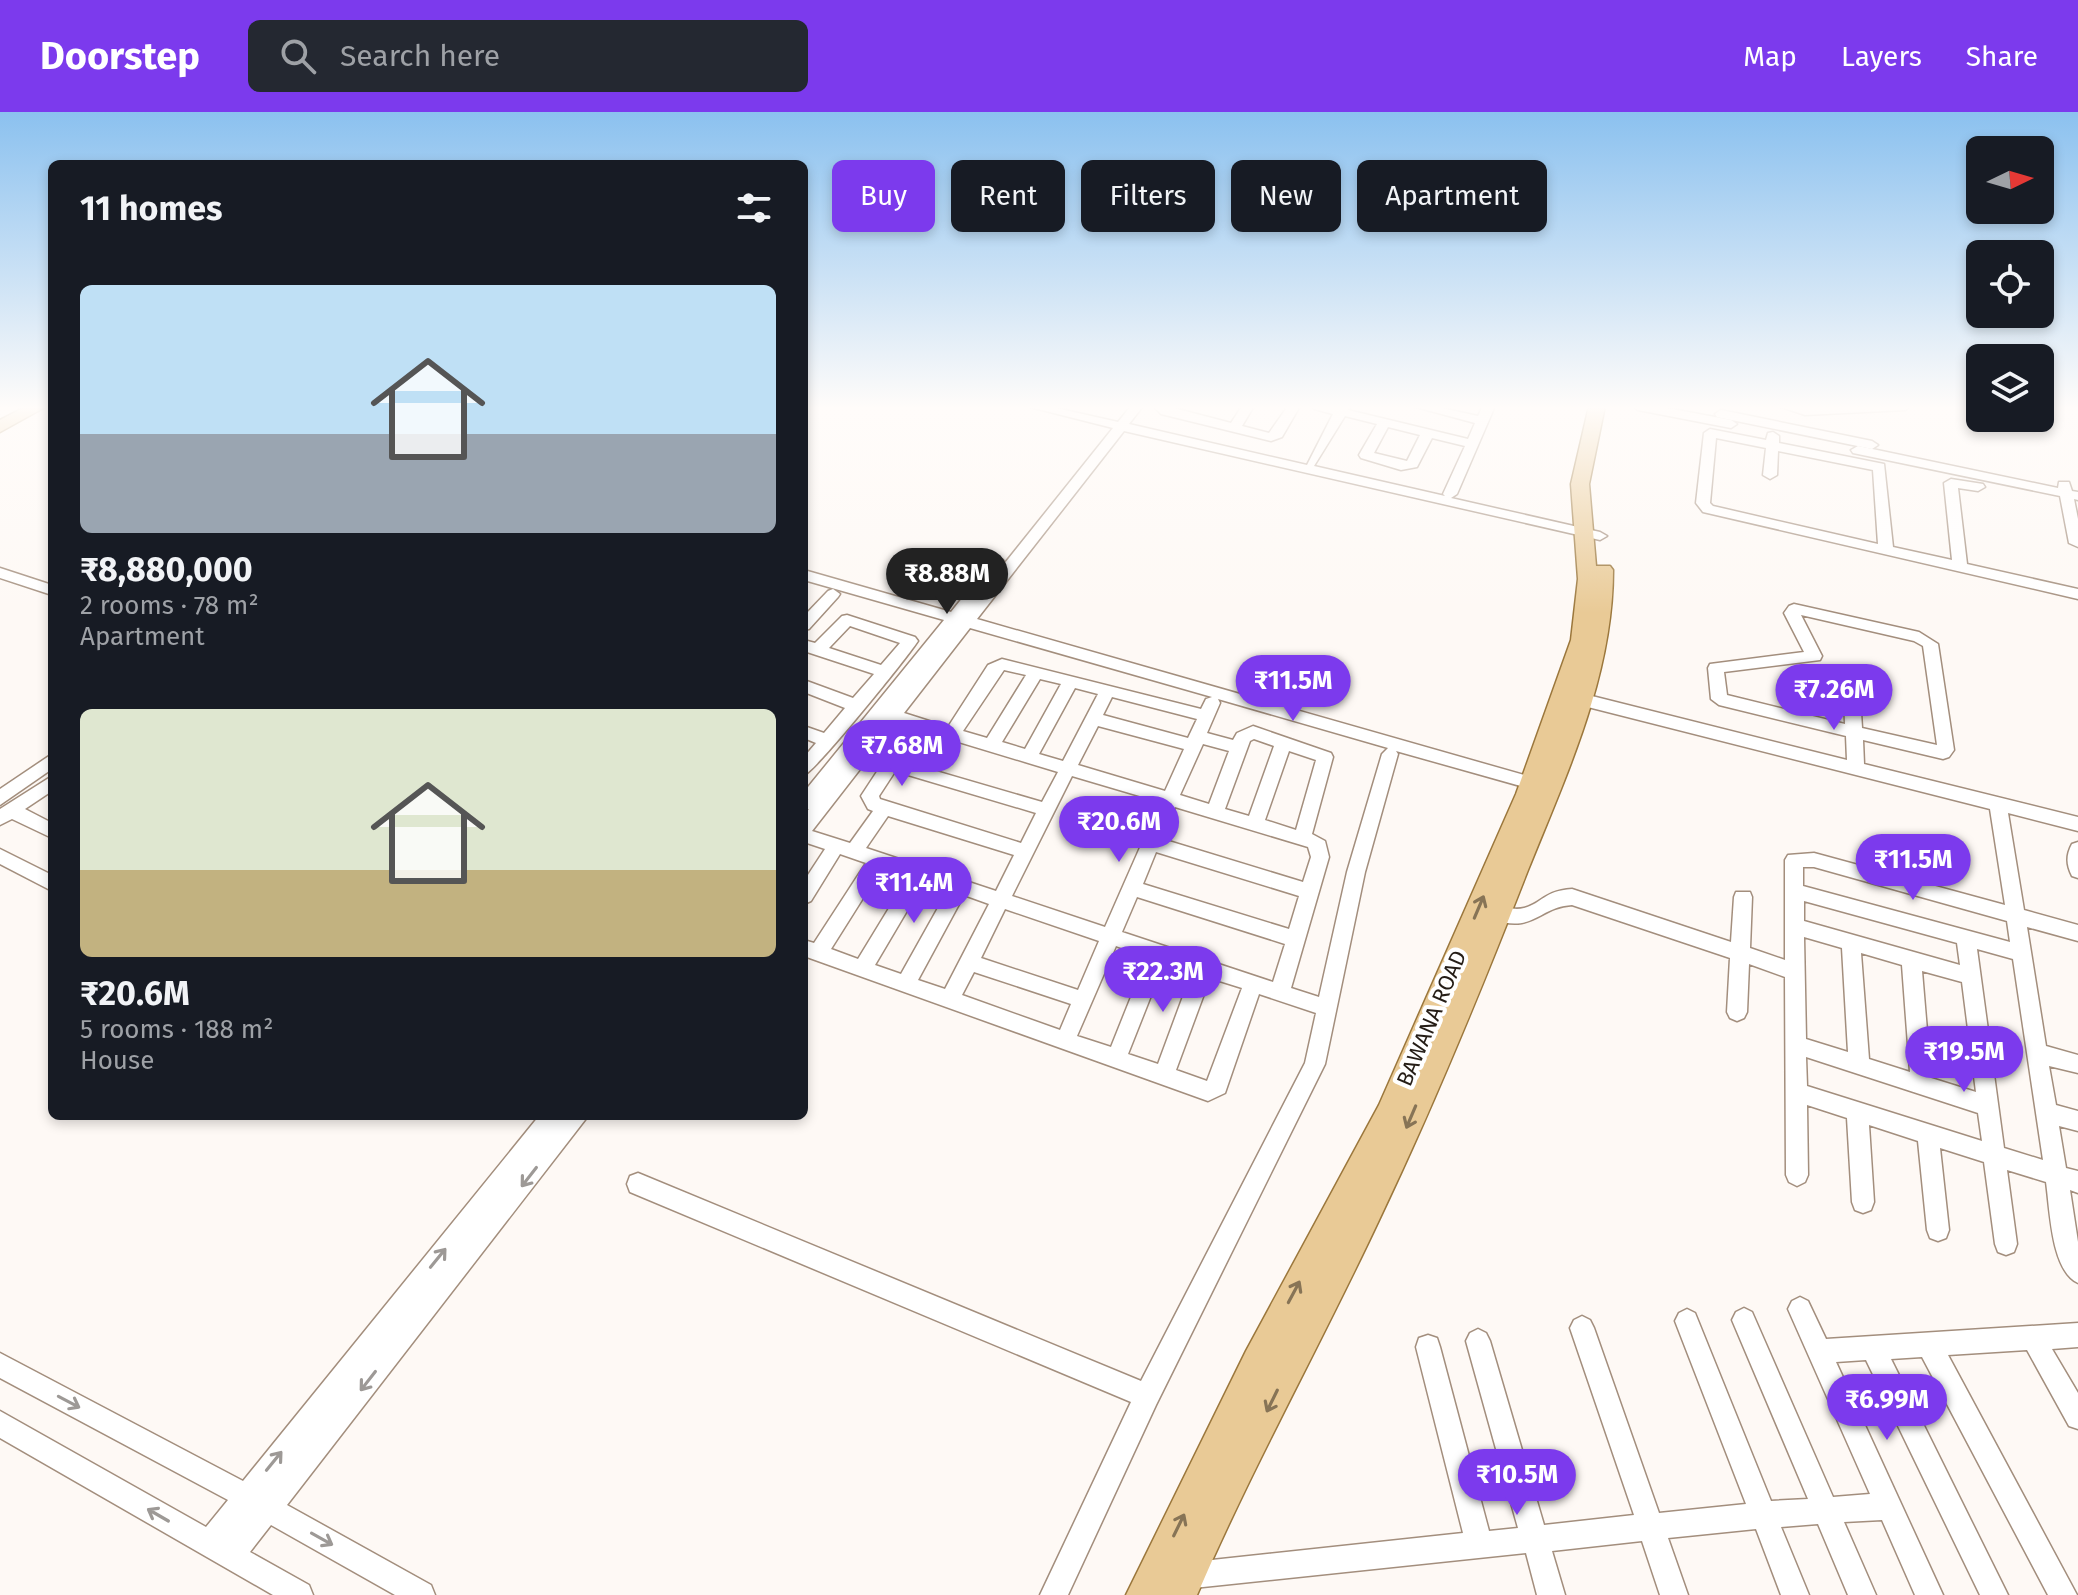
<!DOCTYPE html>
<meta charset="utf-8">
<style>
:root{--surface:#171b24;--page:#242831;--text:#f1f3f6;--muted:#9ea1a6;--accent:#7c3aed}
body{margin:0;font-family:"Fira Sans",sans-serif;background:var(--page);color:var(--text);height:100vh;display:flex;flex-direction:column;font-size:30px;white-space:nowrap}
*{box-sizing:border-box;margin:0}
p{font-size:26px;color:var(--muted)}
.icon{flex:none;width:44px;height:44px;fill:none;stroke:currentColor;stroke-width:2;stroke-linecap:round;stroke-linejoin:round}
.map{position:relative;flex:1;overflow:hidden}
.panel{position:absolute;left:48px;top:48px;width:760px;height:960px;display:flex;flex-direction:column;background:var(--surface);border-radius:12px;box-shadow:0 4px 12px #0003}
.panel>*{flex:none}
.banner{position:absolute;left:832px;top:48px;width:760px;height:72px;display:flex;gap:16px}
.needle{width:52px;rotate:85deg}
.fabs{position:absolute;left:1966px;top:24px;display:grid;gap:16px}
.fabs a{display:grid;place-items:center;width:88px;height:88px;border-radius:12px;background:var(--surface);box-shadow:0 4px 12px #0003;font-size:40px}
.price{position:absolute;translate:-50% -68px;padding:0 18px;border-radius:28px;background:var(--accent);color:#fff;font-size:26px;line-height:52px;filter:drop-shadow(0 2px 4px #0008)}
.price::after{content:'';position:absolute;left:50%;top:48px;width:24px;height:18px;margin-left:-12px;background:inherit;clip-path:polygon(0 0,100% 0,50% 100%)}
.price.on{background:#222;color:#fff}
ul{padding:0;list-style:none}
li{display:grid;align-content:center;gap:16px;height:424px;padding:0 32px}
li span{display:grid;place-items:center;height:248px;border-radius:12px;color:#555}
li>.icon{margin-inline-start:auto}
span .icon{width:144px;height:144px;fill:#fffc;stroke-width:1}
li b{font-size:34px}
h2{display:flex;justify-content:space-between;align-items:center;height:96px;padding:0 32px;font-size:34px}
.chip{padding:0 28px;border-radius:12px;background:var(--surface);box-shadow:0 4px 12px #0003;font-size:28px;line-height:72px}
.chip.on{background:var(--accent);color:#fff}
header{display:flex;align-items:center;gap:48px;box-sizing:border-box;height:112px;padding:0 40px;background:var(--accent);color:#fff}
header strong{font-size:38px}
nav{display:flex;gap:44px;margin-inline-start:auto;font-size:28px}
.search{width:560px;height:72px;background:var(--page);display:flex;align-items:center;gap:20px;box-sizing:border-box;padding:0 28px;border-radius:12px;color:var(--muted);font-size:30px}
.map>svg:first-child{display:block}
.lines{fill:none;stroke-linecap:round;stroke-linejoin:round}
.minor-casing{stroke:#a38e7d;stroke-width:3}
.major-casing{stroke:#9b773c;stroke-width:3}
.minor{fill:#fff;fill-rule:evenodd}
.major{fill:#e9ca96;fill-rule:evenodd}
.oneway{stroke:#877456}
.oneway2{stroke:#9d9996}
.labels{text-anchor:middle;stroke-width:8;stroke-linejoin:round;paint-order:stroke}
.street-label{font-size:22px;fill:#251d16;stroke:#fff}
</style>
<header>
<strong>Doorstep</strong>
<div class="search"><svg class="icon" aria-label="search" viewBox="0 0 24 24"><circle cx="10" cy="10" r="6"/><path d="M15 15l6 6"/></svg>Search here</div>
<nav><a>Map</a><a>Layers</a><a>Share</a></nav>
</header>
<div class="map">
<svg width="2078" height="1483" viewBox="0 0 2078 1483">
<rect width="100%" height="100%" fill="#fef9f5"/>
<g class="lines">
<defs>
<g id="minor">
<path d="M1026 294H1047L1118 310 1131 294H1143L1129 312 1307 353 1333 302 1314 297 1312 294H1350L1348 298 1468 327 1475 311 1412 294H1432L1478 304 1483 294H1495L1457 382 1451 386 1600 420 1607 424 1600 428 1124 319 977 507 1531 665 1540 671 1531 677 1396 639 1398 642 1365 760 1325 952 1156 1293 1068 1483H1040L1131 1290 630 1080 627 1072 630 1064 638 1061 1141 1269 1305 951 1316 901 1259 882 1225 981 1208 989 804 844V828L814 831 866 751 840 742 811 789 804 792V769L825 737 804 730V703L809 697 804 699V680L944 508 804 468V458L951 500 993 448H1003L1005 451 1113 316ZM1345 304 1377 312 1359 343 1361 346 1401 358 1417 355 1432 326 1465 334 1443 382 1445 384 1314 354ZM1388 315 1420 323 1407 349 1374 341ZM970 516 1212 585 1206 587 1201 597 1002 547 988 553 948 615 904 601ZM1004 558 1026 563 987 626 963 619ZM1040 567 1061 572 1025 637 1002 630ZM1075 576 1098 582 1063 649 1039 642ZM1112 585 1197 607 1188 626 1103 603ZM1218 587 1388 636 1382 642 1347 760 1319 885 1291 876 1329 745 1325 729 1312 722 1333 645 1331 641 1253 614 1237 621 1233 628 1207 621 1220 591ZM896 611 1058 660 1042 690 898 648 882 652 861 684 868 697 873 699 850 731 812 719ZM1098 614 1184 637 1165 679 1078 653ZM1254 627 1274 634 1249 704 1225 697 1250 629ZM1203 632 1229 639 1209 692 1180 683ZM1289 639 1316 648 1296 718 1265 708ZM898 660 1036 701 1021 731 880 687 879 684 894 661ZM1072 664 1160 690 1105 815 1012 784ZM1175 695 1308 735 1311 745 1303 770 1162 727ZM888 704 1014 743 996 779 866 736ZM1156 740 1299 784 1289 817 1143 772ZM882 756 908 765 858 847 831 837ZM924 770 948 778 901 862 875 853ZM964 783 989 792 945 877 918 868ZM1137 785 1285 832 1273 870 1122 820ZM1005 797 1099 829 1078 878 981 846ZM1116 834 1147 845 1111 935 1077 924ZM1164 851 1192 860 1158 952 1128 942ZM974 860 1071 892 1060 918 962 883ZM1210 866 1242 876 1207 969 1176 958Z"/>
<polygon points="1153,294 1166,294 1231,311 1242,294 1254,294 1242,314 1269,321 1288,294 1300,294 1282,325 1271,329 1161,302"/>
<polygon points="1632,294 1656,294 1731,308 1737,312 1731,316 1638,298"/>
<polygon points="1778,294 1911,294 1905,298 1805,303"/>
<polygon points="1721,298 1872,329 1878,333 1872,337 1717,305 1715,302"/>
<path d="M1710 317 1766 328 1768 321 1773 320 1779 324V331L1884 352 1893 435 1952 448 1944 371 1951 367 1983 372 1985 375 1978 379 1958 376 1967 452 2078 477V487L1703 400 1696 391 1704 321ZM1716 326 1766 336 1763 363 1770 367 1777 363 1778 339 1873 358 1878 432 1713 394 1710 391Z"/>
<polygon points="1858,334 2058,376 2059,370 2069,370 2072,379 2078,380 2078,388 2074,387 2078,407 2078,435 2069,431 2060,384 1853,341 1851,338"/>
<polygon points="0,456 52,473 52,483 0,466"/>
<polygon points="833,477 840,482 838,485 809,517 804,518 804,504 828,479"/>
<path d="M1794 492 1919 520 1938 532 1954 638 1949 645 1943 647 1863 628 1864 652 2078 705V719L2008 701 2024 798 2078 813V829L2027 815 2046 934 2078 943V961L2049 954 2056 993 2078 999V1019L2059 1014 2066 1056 2078 1059V1081L2070 1078 2078 1130V1171C2051 1159 2050 1097 2046 1070L2007 1058 2017 1132 2014 1140 2006 1143 1998 1140 1995 1132 1984 1050 1940 1036 1949 1118 1946 1126 1938 1129 1930 1126 1927 1118 1918 1029 1869 1013 1874 1090 1871 1098 1863 1101 1855 1098 1852 1090 1847 1006 1807 993 1808 1063 1805 1070 1797 1074 1789 1070 1786 1063 1785 865 1749 852 1747 900 1744 906 1737 909 1730 906 1727 900 1730 846 1572 793C1538 795 1535 822 1491 807L1489 802 1491 797C1502 793 1513 799 1524 796 1543 791 1543 779 1572 777L1731 830 1734 785 1736 780H1750L1752 785 1750 836 1785 848V748L1788 743 1814 741 2005 793 1990 697 1580 593 1572 587 1580 581 1847 648 1846 624 1719 593 1711 587 1708 556 1710 552 1804 540 1784 501 1789 494ZM1801 503 1914 529 1923 534 1937 633 1862 616 1860 584 1852 578 1844 584 1845 612 1727 583 1724 560 1820 548 1822 544ZM1803 755H1814L2007 809 2010 830 1803 774ZM1804 789 1957 831 1960 853 1804 809ZM1804 825 1842 836 1848 940 1806 927ZM1977 837 2013 847 2043 1048 2004 1036ZM1861 841 1902 853 1910 960 1869 947ZM1922 859 1962 870 1976 980 1931 966ZM1806 945 1978 1001 1982 1029 1807 974Z"/>
<path d="M847 503 915 525 918 529C906 547 815 660 804 663V645L816 631 804 626V614L824 621 845 596 804 580V568L853 586 874 562 804 539V528L815 531 842 504ZM850 514 900 531 881 553 829 536Z"/>
<polygon points="52,642 52,657 0,693 0,677"/>
<polygon points="52,664 52,679 25,697 52,711 52,726 12,707 0,713 0,697"/>
<path d="M2078 730V766L2072 764C2066 752 2066 743 2072 732Z"/>
<polygon points="0,737 52,763 52,779 0,752"/>
<polygon points="539,1004 563,1004 561,1008 564,1004 588,1004 287,1393 431,1473 435,1483 395,1483 271,1413 250,1440 309,1473 313,1483 273,1483 0,1326 0,1299 206,1415 228,1388 0,1266 0,1241 243,1369"/>
<polygon points="1800,1185 1808,1189 1826,1227 2078,1211 2078,1235 2052,1237 2078,1281 2078,1317 2069,1314 2027,1238 1948,1243 2077,1483 2048,1483 1922,1245 1891,1247 2008,1483 1980,1483 1866,1248 1836,1250 1943,1483 1915,1483 1882,1408 1844,1410 1876,1483 1848,1483 1818,1412 1781,1415 1809,1483 1781,1483 1756,1417 1668,1426 1688,1483 1660,1483 1642,1429 1552,1439 1565,1483 1537,1483 1526,1441 1184,1477 1174,1474 1171,1464 1174,1454 1184,1451 1463,1421 1416,1235 1419,1226 1428,1223 1437,1226 1440,1235 1489,1419 1518,1416 1466,1229 1470,1221 1478,1217 1486,1221 1490,1229 1544,1413 1634,1403 1570,1216 1574,1208 1582,1204 1590,1208 1594,1216 1659,1401 1746,1392 1675,1209 1679,1201 1687,1197 1695,1201 1771,1389 1808,1387 1732,1208 1736,1200 1744,1196 1752,1200 1833,1385 1870,1382 1788,1197 1792,1189"/>
</g>
<g id="major">
<polygon points="27,294 47,294 0,320 0,308"/>
<path d="M1589 294H1605L1589 372 1596 454H1610L1613 458C1613 564 1567 661 1528 758 1482 876 1434 993 1379 1108 1320 1234 1252 1355 1197 1483H1126L1246 1239 1379 993 1516 682 1571 528 1578 467 1571 372Z"/>
</g>
</defs>
<!-- minor casing -->
<use href="#minor" class="minor-casing"/>
<!-- major casing -->
<use href="#major" class="major-casing"/>
<!-- minor -->
<use href="#minor" class="minor"/>
<!-- major -->
<use href="#major" class="major"/>
</g>
<!-- one-way arrows -->
<defs><path id="oneway-shaft" d="M-6 0H5M1.5-3L5.5 0L1.5 3" fill="none" stroke-width="1.6" stroke-linecap="round" stroke-linejoin="round" transform="scale(2)"/></defs>
<g class="oneway">
<use href="#oneway-shaft" transform="translate(1479 795) rotate(-67)"/>
<use href="#oneway-shaft" transform="translate(1411 1005) rotate(113)"/>
<use href="#oneway-shaft" transform="translate(1294 1180) rotate(-62)"/>
<use href="#oneway-shaft" transform="translate(1272 1289) rotate(116)"/>
<use href="#oneway-shaft" transform="translate(1179 1413) rotate(-64)"/>
</g>
<g class="oneway2">
<use href="#oneway-shaft" transform="translate(529 1065) rotate(128)"/>
<use href="#oneway-shaft" transform="translate(438 1146) rotate(-51)"/>
<use href="#oneway-shaft" transform="translate(368 1269) rotate(128)"/>
<use href="#oneway-shaft" transform="translate(69 1290) rotate(28)"/>
<use href="#oneway-shaft" transform="translate(274 1349) rotate(-51)"/>
<use href="#oneway-shaft" transform="translate(158 1403) rotate(-150)"/>
<use href="#oneway-shaft" transform="translate(322 1427) rotate(29)"/>
</g>
<!-- sky -->
<linearGradient id="sky" x2="0" y2="1"><stop stop-color="#8bc1ef"/><stop offset="0.59" stop-color="#fffcfa"/><stop offset="1" stop-color="#fffcfa" stop-opacity="0"/></linearGradient>
<rect width="2078" height="501" fill="url(#sky)"/>
<g class="labels">
<!-- street labels -->
<g class="street-label">
<text transform="translate(1431 906) rotate(-67)" y="8">BAWANA ROAD</text>
</g>
</g>
</svg>
<div class="fabs">
<a><svg class="needle" viewBox="-14 -14 28 28"><path d="M0-13l5 13h-10z" fill="#e53935"/><path d="M0 13l5-13h-10z" fill="#9ea1a6"/></svg></a>
<a><svg class="icon" aria-label="locate" viewBox="0 0 24 24"><circle cx="12" cy="12" r="6"/><path d="M12 2v4M12 18v4M2 12h4M18 12h4"/></svg></a>
<a><svg class="icon" aria-label="layers" viewBox="0 0 24 24"><path d="M12 4l9 5-9 5-9-5zM3 14l9 5 9-5"/></svg></a>
</div>
<b class="price on" style="left:947px;top:504px">₹8.88M</b>
<b class="price" style="left:1293px;top:611px">₹11.5M</b>
<b class="price" style="left:1834px;top:620px">₹7.26M</b>
<b class="price" style="left:902px;top:676px">₹7.68M</b>
<b class="price" style="left:1119px;top:752px">₹20.6M</b>
<b class="price" style="left:1913px;top:790px">₹11.5M</b>
<b class="price" style="left:914px;top:813px">₹11.4M</b>
<b class="price" style="left:1163px;top:902px">₹22.3M</b>
<b class="price" style="left:1964px;top:982px">₹19.5M</b>
<b class="price" style="left:1887px;top:1330px">₹6.99M</b>
<b class="price" style="left:1517px;top:1405px">₹10.5M</b>
<div class="banner">
<a class="chip on">Buy</a>
<a class="chip">Rent</a>
<a class="chip">Filters</a>
<a class="chip">New</a>
<a class="chip">Apartment</a>
</div>
<section class="panel">
<h2>11 homes<svg class="icon" aria-label="filters" viewBox="0 0 24 24"><path d="M4 7h16M4 17h16"/><circle cx="9" cy="7" r="2"/><circle cx="15" cy="17" r="2"/></svg></h2>
<ul>
<li><span style="background:linear-gradient(#bfe0f5 60%,#9aa5b1 0)"><svg class="icon" aria-label="home" viewBox="0 0 24 24"><path d="M3 11l9-7 9 7M6 9v11h12V9"/></svg></span><div><b>₹8,880,000</b><p>2 rooms · 78 m²</p><p>Apartment</p></div></li>
<li><span style="background:linear-gradient(#dfe7d0 65%,#c2b280 0)"><svg class="icon" aria-label="home" viewBox="0 0 24 24"><path d="M3 11l9-7 9 7M6 9v11h12V9"/></svg></span><div><b>₹20.6M</b><p>5 rooms · 188 m²</p><p>House</p></div></li>
</ul>
</section>
</div>
